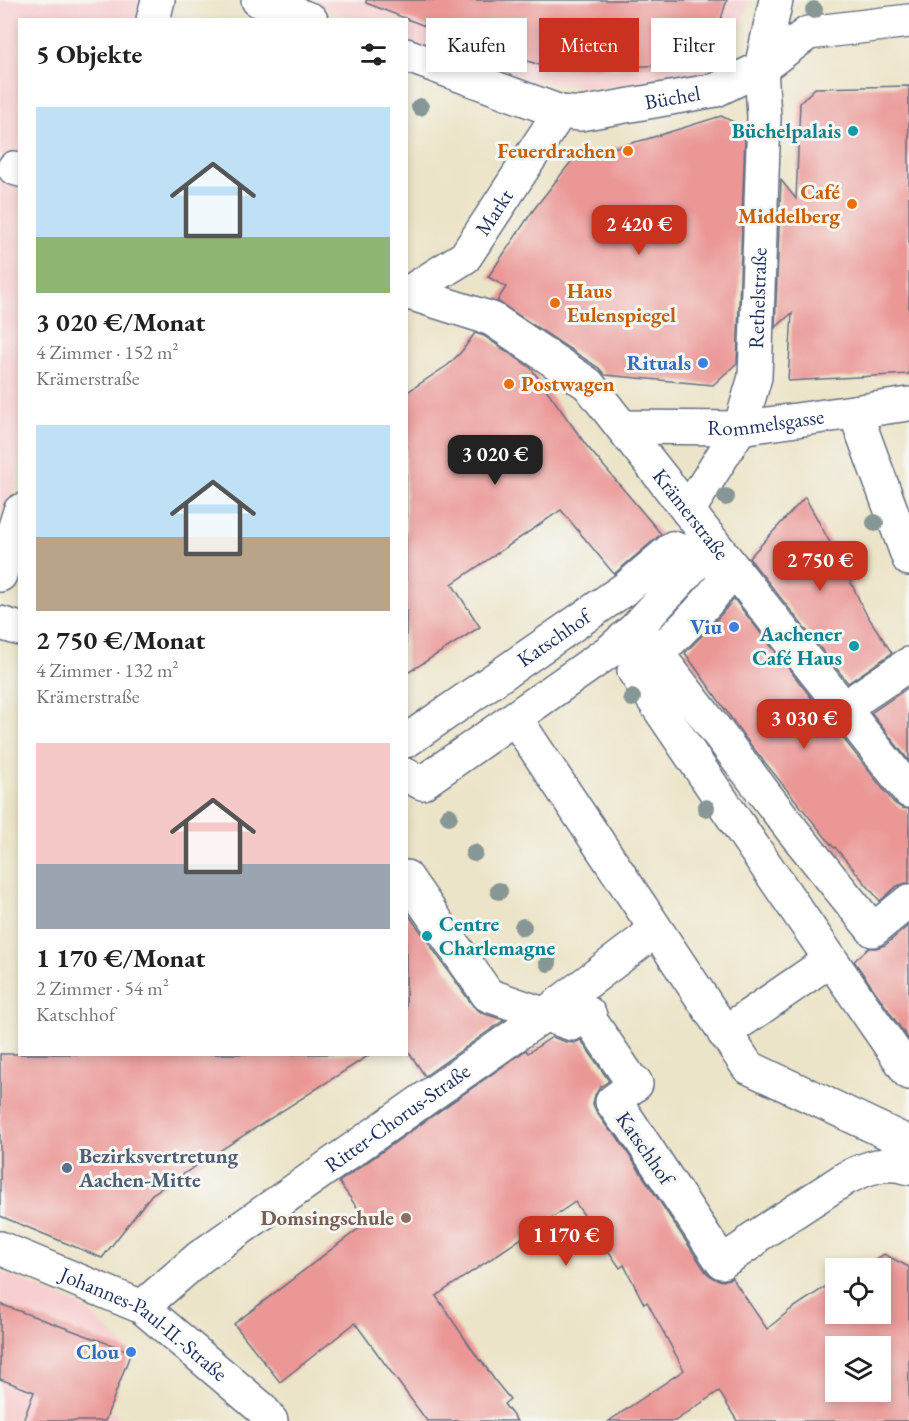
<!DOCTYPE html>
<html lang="de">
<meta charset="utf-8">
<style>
:root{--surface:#fff;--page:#f2f2f2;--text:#202124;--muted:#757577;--accent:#c8321e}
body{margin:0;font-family:"EB Garamond",serif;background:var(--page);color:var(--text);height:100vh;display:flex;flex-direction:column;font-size:22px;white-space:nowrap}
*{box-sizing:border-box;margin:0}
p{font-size:20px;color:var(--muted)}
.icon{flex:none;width:33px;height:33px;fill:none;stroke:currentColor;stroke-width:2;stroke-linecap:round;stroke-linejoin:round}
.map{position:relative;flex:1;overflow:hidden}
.side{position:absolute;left:18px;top:18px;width:390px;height:1038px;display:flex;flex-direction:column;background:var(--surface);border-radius:0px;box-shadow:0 3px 9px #0003}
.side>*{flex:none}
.banner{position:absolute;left:426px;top:18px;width:393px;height:54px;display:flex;gap:12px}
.buttons{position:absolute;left:825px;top:1258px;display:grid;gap:12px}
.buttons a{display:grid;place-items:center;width:66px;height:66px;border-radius:0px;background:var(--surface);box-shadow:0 3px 9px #0003;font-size:30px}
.price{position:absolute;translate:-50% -51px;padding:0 14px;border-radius:12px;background:var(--accent);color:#fff;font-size:20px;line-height:39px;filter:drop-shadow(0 2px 3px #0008)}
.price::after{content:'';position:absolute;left:50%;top:36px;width:18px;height:14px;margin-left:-9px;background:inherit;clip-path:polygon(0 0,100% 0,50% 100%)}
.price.selected{background:#222;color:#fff}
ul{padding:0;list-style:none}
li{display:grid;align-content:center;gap:12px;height:318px;padding:0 18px}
li span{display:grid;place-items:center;height:186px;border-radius:0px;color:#555}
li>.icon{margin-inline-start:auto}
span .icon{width:108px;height:108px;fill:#fffc;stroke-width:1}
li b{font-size:26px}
h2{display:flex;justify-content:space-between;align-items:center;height:72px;padding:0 18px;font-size:26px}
.tag{padding:0 21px;border-radius:0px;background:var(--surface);box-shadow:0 3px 9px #0003;font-size:21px;line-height:54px}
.tag.selected{background:var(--accent);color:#fff}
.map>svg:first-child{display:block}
.built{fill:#f7cfd0}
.building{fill:#ea9795;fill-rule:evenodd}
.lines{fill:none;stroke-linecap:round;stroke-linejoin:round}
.minor-casing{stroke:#646e83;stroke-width:36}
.minor{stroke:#fff;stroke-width:33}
.tree{fill:#879795}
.culture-dot{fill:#0f9aa8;stroke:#f6f6f2;stroke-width:2}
.food-dot{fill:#e8710a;stroke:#f6f6f2;stroke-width:2}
.shop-dot{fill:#3f7fe0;stroke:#f6f6f2;stroke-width:2}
.service-dot{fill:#5c6f8a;stroke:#f6f6f2;stroke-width:2}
.education-dot{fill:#8d6e63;stroke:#f6f6f2;stroke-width:2}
.labels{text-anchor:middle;stroke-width:6;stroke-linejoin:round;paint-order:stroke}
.street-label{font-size:21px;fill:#1b2f5e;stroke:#f6f6f2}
.culture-label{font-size:21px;font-weight:bold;fill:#0d838f;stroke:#f6f6f2;text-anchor:end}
.food-label{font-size:21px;font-weight:bold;fill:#c56008;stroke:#f6f6f2;text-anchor:end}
.shop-label{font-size:21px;font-weight:bold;fill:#366cbe;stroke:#f6f6f2;text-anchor:end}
.service-label{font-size:21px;font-weight:bold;fill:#4e5e75;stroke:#f6f6f2;text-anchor:start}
.education-label{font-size:21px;font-weight:bold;fill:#785e54;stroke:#f6f6f2;text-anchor:end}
</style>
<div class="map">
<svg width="909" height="1421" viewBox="0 0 909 1421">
<rect width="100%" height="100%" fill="#f6f6f2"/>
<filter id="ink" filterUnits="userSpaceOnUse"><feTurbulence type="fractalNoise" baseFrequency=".0167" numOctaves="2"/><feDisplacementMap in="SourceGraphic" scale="12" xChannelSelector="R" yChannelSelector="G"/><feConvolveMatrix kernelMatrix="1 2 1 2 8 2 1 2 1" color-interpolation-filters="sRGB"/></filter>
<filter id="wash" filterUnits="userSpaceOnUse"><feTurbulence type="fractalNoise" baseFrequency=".008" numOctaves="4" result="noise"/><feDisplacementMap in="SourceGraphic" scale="24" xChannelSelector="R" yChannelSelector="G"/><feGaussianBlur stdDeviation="1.35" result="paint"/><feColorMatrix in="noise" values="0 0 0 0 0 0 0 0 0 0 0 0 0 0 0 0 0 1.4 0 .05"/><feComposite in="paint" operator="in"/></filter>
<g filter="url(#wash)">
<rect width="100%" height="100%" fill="#ece4c8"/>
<!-- built -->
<g class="built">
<polygon points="0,0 157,0 150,19 20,20 20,464 0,547"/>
<polygon points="303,0 749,0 741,27 715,78 586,88 522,79 426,49 407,41 406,20 352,19"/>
<polygon points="0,1270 85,1308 131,1352 109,1411 130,1421 0,1421"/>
</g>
<g id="blocks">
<!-- building -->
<g class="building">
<polygon points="366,0 727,0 712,47 704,64 553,69 466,42 366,3"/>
<polygon points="909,86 909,374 788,381 792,313 775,328 781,180 796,199 800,103 815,88"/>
<polygon points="721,116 734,122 745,135 737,363 713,385 605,375 599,368 497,301 506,287 488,277 534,209 574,158 647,139"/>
<polygon points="475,333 484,336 531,368 586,445 661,534 614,574 561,510 452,584 480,627 406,674 406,393 448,365 462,351"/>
<polygon points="805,497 844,568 865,612 892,653 848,683 749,558"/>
<polygon points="734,599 894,803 902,808 909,809 909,883 906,883 897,886 880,901 835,847 834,848 746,739 685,653 713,624"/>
<polygon points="909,687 909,761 871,713"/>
<polygon points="406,911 473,1006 482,1013 504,1020 425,1076 406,1048"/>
<polygon points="909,925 909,1040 854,961 869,948 876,948 885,945"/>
<path d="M552 1037 566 1042 574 1043 581 1040 609 1081 600 1087 595 1095 593 1104 597 1113 609 1130 616 1135 706 1272 713 1278 723 1281 732 1278 767 1329 790 1310 831 1283 834 1287H836V1314H880V1269H861L884 1254 909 1267V1421H737L719 1391 675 1421H609L684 1370 647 1302 644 1304 624 1265 620 1268 575 1202 436 1296 480 1361 481 1360 496 1382 510 1399 504 1404 517 1421H427L355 1323 280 1382 234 1324 367 1222 339 1182 526 1050 528 1053ZM836 1347H880V1392H836Z"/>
<polygon points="0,1054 371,1054 152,1194 102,1258 0,1216"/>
<polygon points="0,1304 131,1352 105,1421 23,1421 34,1392 0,1379"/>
</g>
</g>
</g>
<g filter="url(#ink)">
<use href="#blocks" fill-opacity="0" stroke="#646e83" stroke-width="1.5"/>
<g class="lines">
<defs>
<g id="minor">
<polyline points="258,0 311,20"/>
<polyline points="153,20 158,0"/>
<polyline points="406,55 560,112"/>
<polyline points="14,168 20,170"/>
<path id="s1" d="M406 292 492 319 588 384 909 791"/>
<path id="s2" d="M406 294 465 257 560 112 580 114 716 90 761 68 808 33 909 21"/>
<polyline points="855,412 909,559"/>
<path id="s3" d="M622 427 740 428 909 404"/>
<path id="s4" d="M688 511 740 428 755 377 764 117 761 68 776 0"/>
<polyline points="0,575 20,511"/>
<polyline points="0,623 20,629"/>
<polyline points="637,627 793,831 873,930 909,901"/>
<polyline points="846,711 860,697 909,664"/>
<polyline points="515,718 748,1067 909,1143"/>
<path id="s5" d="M406 741 626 588 673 548 733 569C705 608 673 642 634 671L758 854 909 1073"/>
<polyline points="406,775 422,783 611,650 637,627 701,557 712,542"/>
<path d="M406 877 488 995 572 1024 588 1013 590 1016 588 1017 633 1083 635 1082 636 1084 612 1102 624 1119 626 1117 722 1262 752 1242 751 1240 846 1178C866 1168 886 1160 909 1168"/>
<polyline points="724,1033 817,969 834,964"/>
<path id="s6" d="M0 1248 142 1307 261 1408 271 1421"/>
<path id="s7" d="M142 1307 200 1257 544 1015 656 930"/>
</g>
</defs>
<!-- minor casing -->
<use href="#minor" class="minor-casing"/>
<!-- minor -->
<use href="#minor" class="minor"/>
</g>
<!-- trees -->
<g class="tree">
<circle cx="814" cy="10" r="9"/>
<circle cx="420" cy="107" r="9"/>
<circle cx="726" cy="497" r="9"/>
<circle cx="875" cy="523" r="9"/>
<circle cx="632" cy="698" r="9"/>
<circle cx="706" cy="808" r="9"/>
<circle cx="449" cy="816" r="9"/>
<circle cx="474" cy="853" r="9"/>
<circle cx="499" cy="891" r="9"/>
<circle cx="523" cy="927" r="9"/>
<circle cx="548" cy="963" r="9"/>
</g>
</g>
<!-- markers -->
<g class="culture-dot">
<circle cx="853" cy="131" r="6"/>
<circle cx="854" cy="646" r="6"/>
<circle cx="427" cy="936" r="6"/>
</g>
<g class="food-dot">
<circle cx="628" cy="151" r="6"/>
<circle cx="852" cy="204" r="6"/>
<circle cx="555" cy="303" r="6"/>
<circle cx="509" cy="384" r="6"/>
</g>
<g class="shop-dot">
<circle cx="703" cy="363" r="6"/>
<circle cx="734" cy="627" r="6"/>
<circle cx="131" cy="1352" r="6"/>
</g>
<circle class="service-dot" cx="67" cy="1168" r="6"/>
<circle class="education-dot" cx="406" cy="1218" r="6"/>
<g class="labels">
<!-- street labels -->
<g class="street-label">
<text dy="7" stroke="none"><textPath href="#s2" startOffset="357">Büchel</textPath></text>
<text dy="7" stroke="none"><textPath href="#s2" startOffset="123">Markt</textPath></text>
<text dy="7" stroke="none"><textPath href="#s4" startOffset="230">Rethelstraße</textPath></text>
<text dy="7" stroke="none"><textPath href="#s3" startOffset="144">Rommelsgasse</textPath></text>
<text dy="7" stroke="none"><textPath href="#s1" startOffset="372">Krämerstraße</textPath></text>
<text dy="7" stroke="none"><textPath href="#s5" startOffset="180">Katschhof</textPath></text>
<text dy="7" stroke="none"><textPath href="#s7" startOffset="318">Ritter-Chorus-Straße</textPath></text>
<text transform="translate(645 1148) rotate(55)" y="7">Katschhof</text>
<text dy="7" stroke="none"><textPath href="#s6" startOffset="164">Johannes-Paul-II.-Straße</textPath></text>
</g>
<!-- culture labels -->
<g class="culture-label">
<text x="841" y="138">Büchelpalais</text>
<text x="842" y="641">Aachener<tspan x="842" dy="24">Café Haus</tspan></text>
<text x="439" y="931" text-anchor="start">Centre<tspan x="439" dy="24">Charlemagne</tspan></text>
</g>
<!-- food labels -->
<g class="food-label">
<text x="616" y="158">Feuerdrachen</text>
<text x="840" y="199">Café<tspan x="840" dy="24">Middelberg</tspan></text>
<text x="567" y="298" text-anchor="start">Haus<tspan x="567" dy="24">Eulenspiegel</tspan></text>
<text x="521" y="391" text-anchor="start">Postwagen</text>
</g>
<!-- shop labels -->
<g class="shop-label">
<text x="691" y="370">Rituals</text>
<text x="722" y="634">Viu</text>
<text x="119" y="1359">Clou</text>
</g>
<!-- service labels -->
<g class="service-label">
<text x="79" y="1163">Bezirksvertretung<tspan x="79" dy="24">Aachen-Mitte</tspan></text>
</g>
<!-- education labels -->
<g class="education-label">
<text x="394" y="1225">Domsingschule</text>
</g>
</g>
</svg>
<div class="buttons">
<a><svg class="icon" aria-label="locate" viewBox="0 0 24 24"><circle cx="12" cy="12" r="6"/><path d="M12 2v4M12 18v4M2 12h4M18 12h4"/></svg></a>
<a><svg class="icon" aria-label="layers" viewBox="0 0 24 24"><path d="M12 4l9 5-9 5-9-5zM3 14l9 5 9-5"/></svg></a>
</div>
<b class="price" style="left:639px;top:256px">2 420 €</b>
<b class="price selected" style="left:495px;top:486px">3 020 €</b>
<b class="price" style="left:820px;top:592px">2 750 €</b>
<b class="price" style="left:804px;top:750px">3 030 €</b>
<b class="price" style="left:566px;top:1267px">1 170 €</b>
<div class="banner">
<a class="tag">Kaufen</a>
<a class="tag selected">Mieten</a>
<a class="tag">Filter</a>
</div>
<section class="side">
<h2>5 Objekte<svg class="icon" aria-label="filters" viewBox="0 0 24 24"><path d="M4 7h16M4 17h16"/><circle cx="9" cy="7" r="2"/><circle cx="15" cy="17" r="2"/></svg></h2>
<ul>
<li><span style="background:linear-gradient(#bfe0f5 70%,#8fb573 0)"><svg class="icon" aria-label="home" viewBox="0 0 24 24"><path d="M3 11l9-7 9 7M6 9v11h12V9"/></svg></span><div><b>3 020 €/Monat</b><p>4 Zimmer · 152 m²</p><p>Krämerstraße</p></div></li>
<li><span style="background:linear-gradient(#bfe0f5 60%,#b9a48a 0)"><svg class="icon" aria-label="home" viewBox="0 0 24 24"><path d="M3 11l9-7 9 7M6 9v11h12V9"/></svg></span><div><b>2 750 €/Monat</b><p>4 Zimmer · 132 m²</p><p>Krämerstraße</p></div></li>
<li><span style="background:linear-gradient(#f6c9c9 65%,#9aa5b1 0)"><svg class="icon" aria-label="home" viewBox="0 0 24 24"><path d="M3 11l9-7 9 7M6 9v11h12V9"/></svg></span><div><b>1 170 €/Monat</b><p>2 Zimmer · 54 m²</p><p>Katschhof</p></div></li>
</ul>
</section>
</div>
